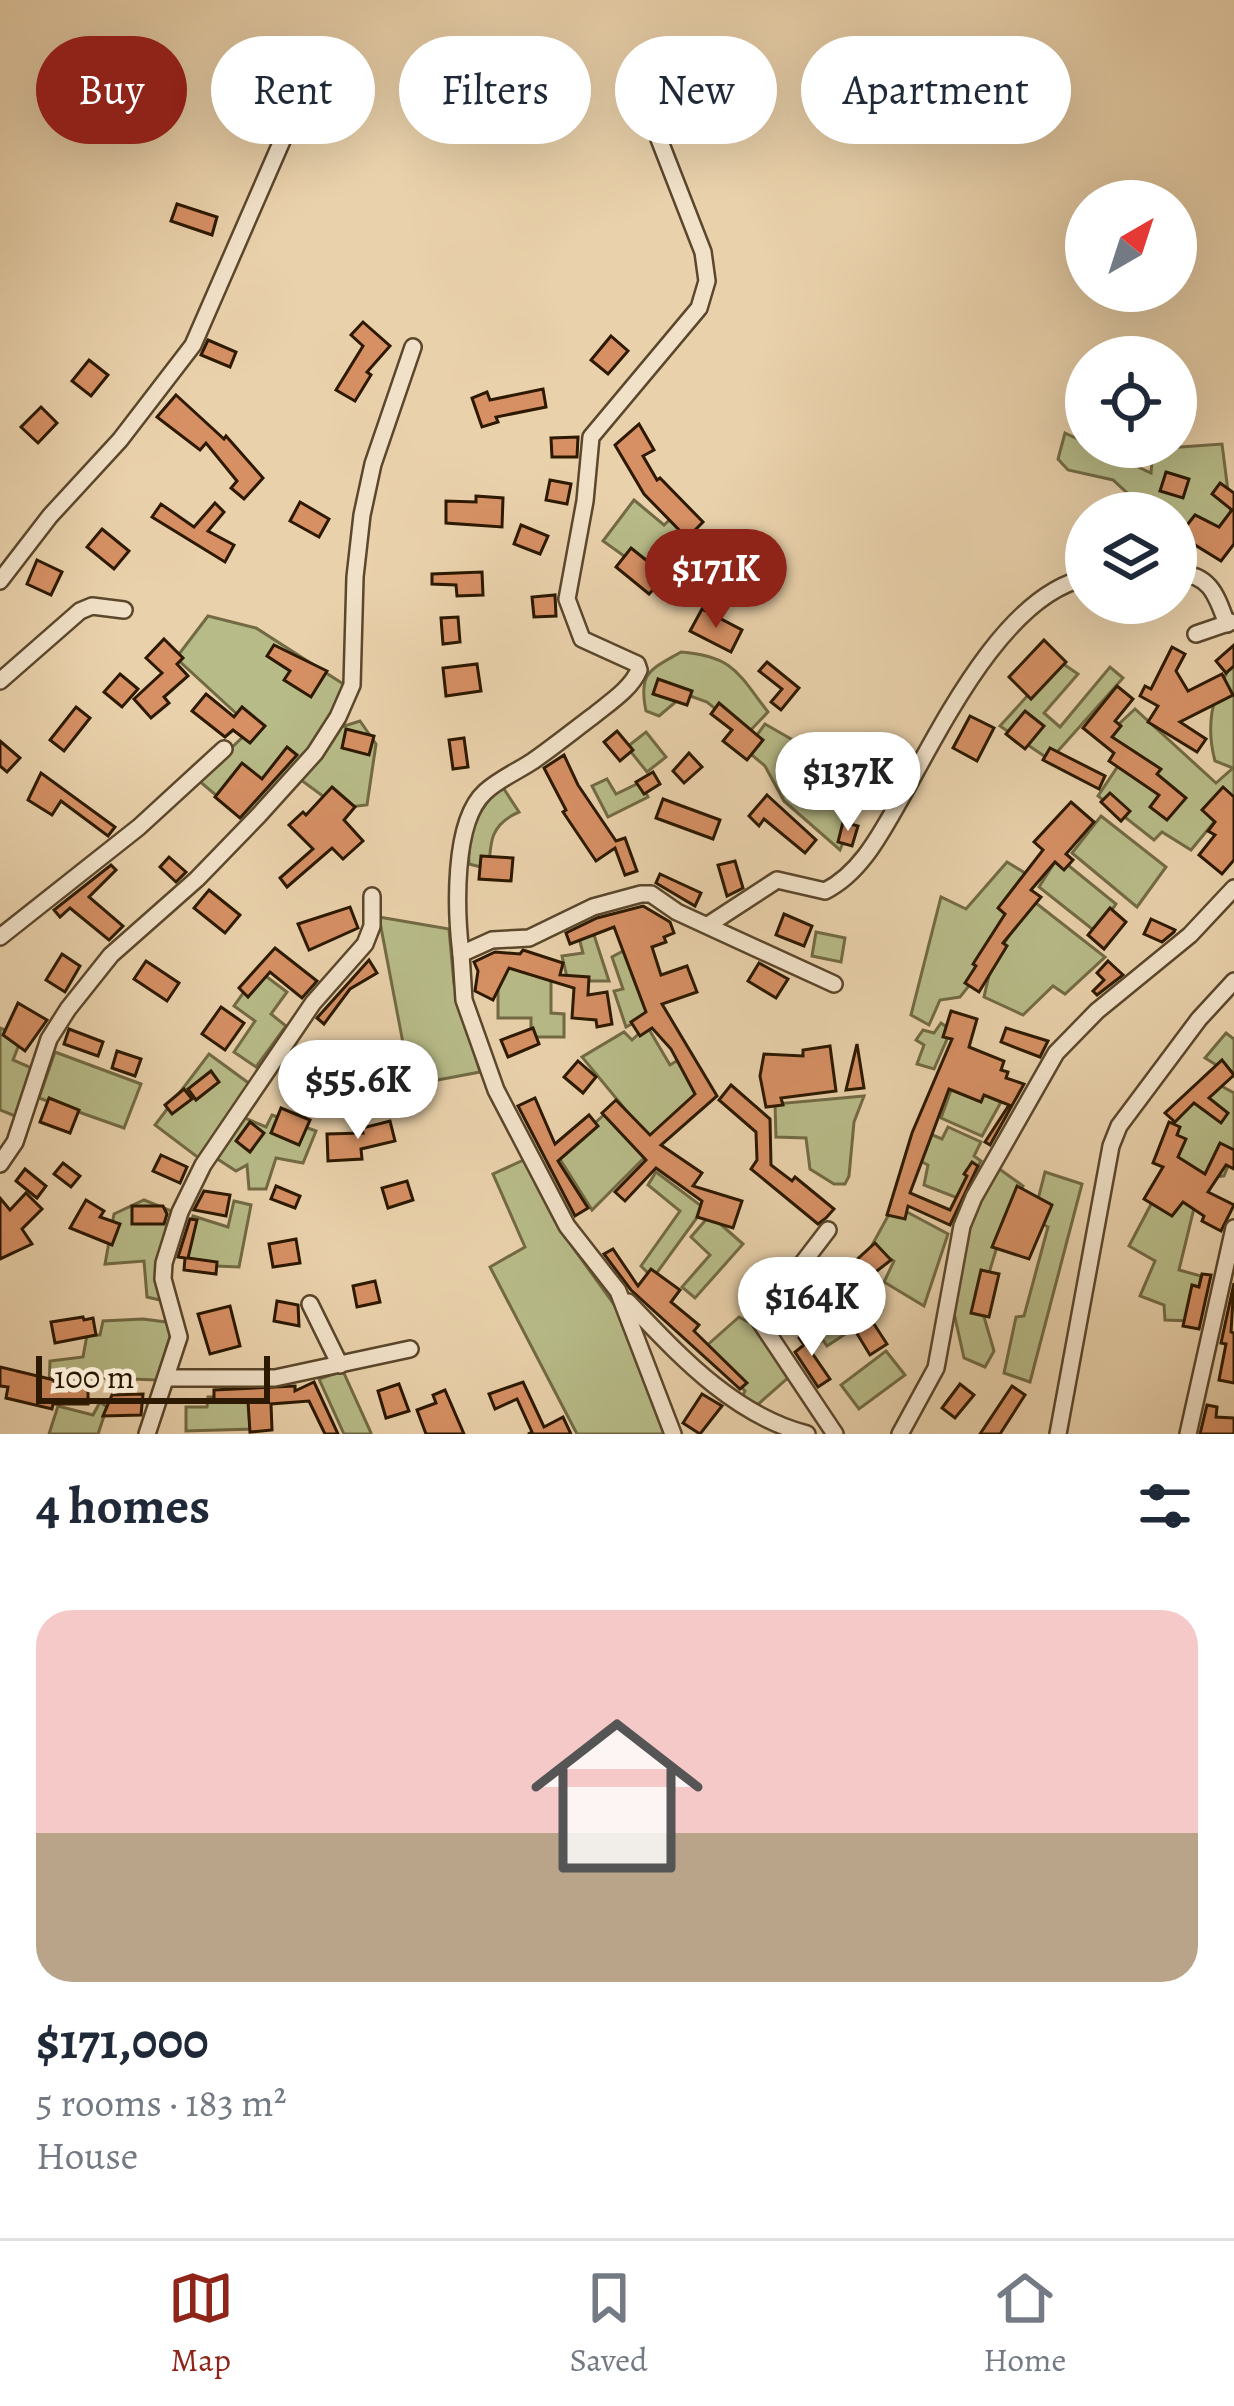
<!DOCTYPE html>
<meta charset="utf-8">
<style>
:root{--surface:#fff;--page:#f2f2f3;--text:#1f2937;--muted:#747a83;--line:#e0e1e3;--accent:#8f2418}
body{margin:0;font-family:Alegreya,serif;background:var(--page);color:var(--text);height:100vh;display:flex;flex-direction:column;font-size:45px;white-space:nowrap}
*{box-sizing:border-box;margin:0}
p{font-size:39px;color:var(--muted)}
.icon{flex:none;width:66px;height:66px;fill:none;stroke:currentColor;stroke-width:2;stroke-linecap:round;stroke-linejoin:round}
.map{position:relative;height:1434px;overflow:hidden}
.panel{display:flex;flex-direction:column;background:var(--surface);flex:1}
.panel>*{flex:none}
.banner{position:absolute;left:36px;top:36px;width:1164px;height:108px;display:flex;gap:24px}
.needle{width:78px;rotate:39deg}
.tools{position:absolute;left:1065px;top:180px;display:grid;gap:24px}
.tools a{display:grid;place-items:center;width:132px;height:132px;border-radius:50%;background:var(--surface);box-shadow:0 12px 48px #0002;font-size:60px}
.scale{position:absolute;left:36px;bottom:30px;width:234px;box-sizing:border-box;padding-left:12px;border:6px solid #2c1900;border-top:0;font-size:33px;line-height:42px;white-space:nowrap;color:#2c1900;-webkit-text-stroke:9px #f1e1c8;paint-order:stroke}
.price{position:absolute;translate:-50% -102px;padding:0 27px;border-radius:42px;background:#fff;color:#222;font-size:39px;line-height:78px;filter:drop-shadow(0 3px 6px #0008)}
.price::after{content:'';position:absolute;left:50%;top:72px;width:36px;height:27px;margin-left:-18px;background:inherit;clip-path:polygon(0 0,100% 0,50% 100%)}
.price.active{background:var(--accent);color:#fff}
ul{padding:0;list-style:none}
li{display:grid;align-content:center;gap:24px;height:636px;padding:0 36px}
li span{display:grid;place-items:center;height:372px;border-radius:36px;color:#555}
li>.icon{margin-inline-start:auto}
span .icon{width:216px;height:216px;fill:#fffc;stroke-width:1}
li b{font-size:51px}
h2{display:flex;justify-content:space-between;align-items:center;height:144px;padding:0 36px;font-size:51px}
.pill{padding:0 42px;border-radius:54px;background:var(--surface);box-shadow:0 12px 48px #0002;font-size:42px;line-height:108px}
.pill.active{background:var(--accent);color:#fff}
.tabs{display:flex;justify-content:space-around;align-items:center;height:168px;border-top:3px solid var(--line);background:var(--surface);font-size:33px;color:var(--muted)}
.tabs a{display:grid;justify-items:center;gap:6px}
.tabs .active{color:var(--accent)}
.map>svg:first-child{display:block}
.green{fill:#b7bb88;stroke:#726a44;stroke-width:3}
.building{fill:#d69064;stroke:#2c1900;stroke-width:3}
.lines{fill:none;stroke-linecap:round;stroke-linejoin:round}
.minor-casing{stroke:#5b472b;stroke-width:20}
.minor{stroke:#f1e1c8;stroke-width:15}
</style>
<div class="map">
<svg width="1234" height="1434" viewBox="0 0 1234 1434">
<rect width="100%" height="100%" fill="#e9d1ab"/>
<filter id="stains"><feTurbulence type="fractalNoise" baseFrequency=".00167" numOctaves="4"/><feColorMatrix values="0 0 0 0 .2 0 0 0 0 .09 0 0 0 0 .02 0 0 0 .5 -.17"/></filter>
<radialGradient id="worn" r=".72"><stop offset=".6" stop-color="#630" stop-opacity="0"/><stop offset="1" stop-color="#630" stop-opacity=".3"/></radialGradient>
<!-- green -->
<g class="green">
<polygon points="1065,433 1086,443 1086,447 1095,447 1151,473 1153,449 1222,444 1234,538 1176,530 1176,513 1149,513 1113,480 1068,470 1058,459"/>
<polygon points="634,500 664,525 676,514 692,526 656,579 603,541"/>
<path d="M208 616 256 628 348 687C323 735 285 783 244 819L198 780 252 728 176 658Z"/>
<path d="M681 652C733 656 738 673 768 712L747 734 707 702 685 694 659 716 646 711C638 672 650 670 681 652Z"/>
<polygon points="1059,661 1078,674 1044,713 1060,727 1110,667 1123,678 1050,760 1000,726"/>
<path d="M1234 662V798L1191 850 1162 832 1154 840 1098 796 1126 754 1106 736 1135 709 1216 783 1233 768 1215 761C1205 724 1212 692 1234 662Z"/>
<polygon points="360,721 376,744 367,805 339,808 301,780 341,727"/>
<polygon points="765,724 831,762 870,776 840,850 784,801 765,766 746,750"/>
<polygon points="646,732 666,757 647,772 627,747"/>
<polygon points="607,779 616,794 641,782 648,797 608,817 592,786"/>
<path d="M502 786 519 812C491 824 490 841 489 869L469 864C467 831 478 809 502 786Z"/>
<polygon points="1101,816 1166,867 1137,907 1072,853"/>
<polygon points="1058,857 1116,904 1096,932 1039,887"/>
<polygon points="1007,862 1035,879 972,982 960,997 940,1000 929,1025 911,1015 941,897 966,909"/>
<polygon points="1032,900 1105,957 1065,994 1053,986 1023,1015 984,997 992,962"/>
<polygon points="379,917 449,929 454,984 480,1072 411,1085"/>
<polygon points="593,932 609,981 568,981 562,956 583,953 578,934"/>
<polygon points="816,932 845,938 841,962 812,956"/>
<polygon points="634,945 650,1014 626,1027 614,991 623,989 612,957"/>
<polygon points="498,963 551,963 551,1013 564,1014 564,1037 531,1037 531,1018 498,1018"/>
<polygon points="259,971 287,992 271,1014 286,1026 256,1067 234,1052 255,1021 234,1006"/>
<polygon points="941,1023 951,1030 934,1069 917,1064 924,1045 916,1040 923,1030 934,1033"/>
<polygon points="647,1026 670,1065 683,1057 703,1094 648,1137 582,1057 624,1032 632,1040"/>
<polygon points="0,1028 22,1037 13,1060 34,1069 15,1116 0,1110"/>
<polygon points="1226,1033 1234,1039 1234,1076 1205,1058"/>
<polygon points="55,1052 141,1084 124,1128 39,1098"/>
<polygon points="209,1054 254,1087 200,1159 155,1125"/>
<polygon points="954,1082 1001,1102 982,1136 941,1118"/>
<polygon points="1214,1082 1234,1093 1234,1161 1231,1159 1224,1176 1202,1179 1167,1148 1174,1116"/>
<polygon points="864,1096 854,1122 849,1176 845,1184 834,1184 810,1169 806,1138 776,1137 775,1104"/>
<polygon points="606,1113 645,1157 592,1210 558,1156"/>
<polygon points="272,1115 316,1131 303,1163 276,1158 266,1189 249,1189 247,1165 236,1171 216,1158 245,1118 266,1127"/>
<polygon points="948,1127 981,1142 974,1156 981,1161 960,1199 924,1185 928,1165 916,1159 928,1133 942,1139"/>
<polygon points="528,1158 561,1231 621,1314 669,1434 577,1434 490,1267 525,1247 493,1174"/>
<polygon points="998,1168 1023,1186 999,1240 980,1303 994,1351 985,1367 964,1358 954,1313 967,1237 978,1197"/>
<polygon points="656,1172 704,1208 653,1278 641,1266 680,1211 648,1185"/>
<polygon points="1045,1172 1082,1184 1030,1382 1004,1373 1016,1317 1024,1316 1048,1227 1033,1219"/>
<polygon points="1158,1191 1195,1204 1179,1270 1201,1276 1192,1321 1165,1320 1164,1305 1140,1296 1155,1261 1129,1246"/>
<polygon points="144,1200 174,1212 159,1256 160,1300 147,1297 144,1261 105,1264 114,1214"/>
<polygon points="234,1201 251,1205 239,1267 191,1265 182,1253 193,1216 228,1227"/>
<polygon points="894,1205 948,1234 924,1306 884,1282 894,1261 871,1247"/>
<polygon points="710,1215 743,1244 695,1298 682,1287 710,1255 691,1237"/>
<polygon points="869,1291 882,1310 827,1346 814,1327"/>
<polygon points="739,1317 757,1327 790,1376 755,1407 742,1397 745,1391 704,1348"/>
<polygon points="143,1319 174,1323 157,1380 102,1378 94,1389 49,1390 50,1361 83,1357 87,1335 100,1335 103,1321"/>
<polygon points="886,1351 905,1375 859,1409 841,1385"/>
<polygon points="343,1371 371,1433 370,1434 344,1434 319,1379"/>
<polygon points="252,1396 253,1429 186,1431 186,1407 207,1407 208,1397"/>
<polygon points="100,1402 107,1407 98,1434 49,1434 58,1406 93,1415"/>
</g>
<!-- building -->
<g class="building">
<polygon points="256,45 282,66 269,82 243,61"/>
<polygon points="177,204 217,217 212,235 171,221"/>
<polygon points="363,322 390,346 367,372 371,375 355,401 336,390 363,346 351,335"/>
<polygon points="611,336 628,351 608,374 591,360"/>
<polygon points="208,340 236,352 230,367 201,355"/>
<polygon points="89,360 108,375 91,396 72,381"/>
<polygon points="543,389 546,407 496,417 498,422 482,427 472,398 487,392 490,400"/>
<polygon points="176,395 224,439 226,436 263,478 244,499 231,488 237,481 206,443 200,450 157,417"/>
<polygon points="41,407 57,423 38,443 21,427"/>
<polygon points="639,424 654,450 643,456 657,480 660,478 703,522 687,538 644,494 615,445"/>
<polygon points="578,437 577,457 552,457 551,438"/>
<polygon points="1166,472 1189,479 1183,498 1160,491"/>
<polygon points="550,480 571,484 567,504 546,500"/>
<polygon points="1220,483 1234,493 1234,544 1221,561 1179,535 1195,515 1219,527 1232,510 1212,494"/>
<polygon points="476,496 503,498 502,527 446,523 446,501 476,502"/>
<polygon points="300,502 329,519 319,537 290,521"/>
<polygon points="215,503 224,512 208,531 234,545 225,562 152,517 161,504 194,527"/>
<polygon points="521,525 548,536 540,554 514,544"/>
<polygon points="102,529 129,551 114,569 87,547"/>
<polygon points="631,548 666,576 649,594 616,567"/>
<polygon points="37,560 62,572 51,595 27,584"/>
<polygon points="482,572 483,595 457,596 456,585 432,584 432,574"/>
<polygon points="555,595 556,616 534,617 532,597"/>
<polygon points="702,609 742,630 731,652 690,631"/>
<polygon points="458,617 460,642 443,644 441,618"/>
<polygon points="164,639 183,658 177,664 188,676 164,697 169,703 151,718 134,699 162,673 146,658"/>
<polygon points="1044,640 1066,662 1031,699 1009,677"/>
<polygon points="274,645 327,671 311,697 284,680 290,671 267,656"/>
<polygon points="1234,645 1234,666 1226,673 1216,661"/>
<polygon points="1172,647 1185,654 1176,671 1188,691 1222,674 1233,695 1180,722 1206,739 1197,752 1148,722 1158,706 1140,696 1145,686 1151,689"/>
<polygon points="767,662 799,688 781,710 771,702 782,689 759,671"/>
<polygon points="477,664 481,691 446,696 443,668"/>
<polygon points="120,674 138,689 122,707 104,692"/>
<polygon points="658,679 692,691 687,705 653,694"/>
<polygon points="1117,686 1133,699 1115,721 1121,726 1112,737 1161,769 1157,774 1186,798 1167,820 1150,807 1159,795 1109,761 1114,753 1083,728"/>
<polygon points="206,694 234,717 242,707 265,726 250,743 233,730 225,737 192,711"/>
<polygon points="719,703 763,740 747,760 723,741 732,730 711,714"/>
<polygon points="76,707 90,718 64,751 50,740"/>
<polygon points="1025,711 1044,726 1025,749 1006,734"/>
<polygon points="970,716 994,728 977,761 953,748"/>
<polygon points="346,729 374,736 369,755 342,748"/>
<polygon points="617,731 633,750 620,761 604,742"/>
<polygon points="464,738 468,767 453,769 449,740"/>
<polygon points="0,741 20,758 7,772 0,766"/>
<polygon points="287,747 297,755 240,818 215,797 242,763 262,779"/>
<polygon points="1050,748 1105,776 1099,789 1043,760"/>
<polygon points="689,753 702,767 684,783 673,771"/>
<polygon points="564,755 578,785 616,841 625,838 637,871 625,875 615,848 596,861 563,812 566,810 544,768"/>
<polygon points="653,772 660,784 644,794 636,782"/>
<polygon points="41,773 115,827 108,836 61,801 52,815 28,800"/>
<polygon points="332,787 355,807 344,820 363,841 343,859 332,848 287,887 280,878 313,849 289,825 303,812 306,815"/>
<polygon points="1223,787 1234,797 1234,860 1222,874 1199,855 1215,835 1208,831 1215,822 1202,810"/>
<polygon points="1110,793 1130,811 1121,821 1101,802"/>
<polygon points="767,795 816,840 805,853 764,819 759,826 749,816"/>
<polygon points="663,799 720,820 713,839 656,818"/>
<polygon points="1071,802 1094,822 1066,854 1073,860 1064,870 1055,862 1031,890 1041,897 1003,943 1007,946 979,992 965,983 976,966 973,964 1005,914 998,908 1043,850 1034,842"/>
<polygon points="843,822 858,826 852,846 838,842"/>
<polygon points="481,856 513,858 511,881 479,879"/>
<polygon points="169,857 186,872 176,882 160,867"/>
<polygon points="735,861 743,888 727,896 718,865"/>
<polygon points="111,865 116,870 89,897 123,926 109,940 70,908 60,917 54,910"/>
<polygon points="660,874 701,893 695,906 656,883"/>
<polygon points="209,890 240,915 225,933 194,908"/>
<polygon points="643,906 670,922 674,933 664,937 666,942 652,947 661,975 687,966 697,992 662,1004 717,1096 661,1145 702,1173 693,1186 742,1201 733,1228 697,1217 702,1201 656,1168 625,1201 615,1192 646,1160 602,1113 616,1100 650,1135 695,1094 671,1049 652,1028 640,1036 631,1022 646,1012 614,927 570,944 566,933 597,918"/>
<polygon points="350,907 358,928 309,950 298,924"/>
<polygon points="1110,908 1126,922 1104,949 1088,935"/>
<polygon points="784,914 812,926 804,946 776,935"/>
<polygon points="1151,919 1175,930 1174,932 1162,942 1144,934"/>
<polygon points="275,948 317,981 302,998 270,972 248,997 239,988"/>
<polygon points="523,950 563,963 560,975 589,977 588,995 607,992 612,1024 597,1027 596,1020 572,1018 574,988 509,968 493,1000 475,991 478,971 474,962 495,952 520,954"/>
<polygon points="62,954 80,966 65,992 46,980"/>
<polygon points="369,960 377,973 350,989 324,1024 317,1018"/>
<polygon points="146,961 179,983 167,1001 134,979"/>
<polygon points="1108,961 1123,975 1097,995 1093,991 1104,980 1097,973"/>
<polygon points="759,963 788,979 776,998 748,981"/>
<polygon points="18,1003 47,1020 25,1051 3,1035"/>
<polygon points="221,1007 244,1023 225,1050 202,1034"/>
<polygon points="951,1011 977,1019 969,1047 1004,1061 1001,1070 1008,1072 1006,1078 1024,1084 990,1145 985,1142 1009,1105 984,1095 981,1102 949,1089 910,1193 950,1210 967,1176 964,1174 972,1162 978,1166 950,1225 908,1206 905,1219 887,1215 912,1133 952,1039 943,1037"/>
<polygon points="533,1028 539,1044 508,1057 501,1040"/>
<polygon points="1006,1028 1048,1041 1040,1057 1001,1042"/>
<polygon points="69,1029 103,1042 98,1056 64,1044"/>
<polygon points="857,1044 864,1088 846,1090"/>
<polygon points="830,1046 836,1091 781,1098 783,1105 766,1107 760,1076 764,1054 803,1056 803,1050"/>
<polygon points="117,1051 141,1059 135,1076 112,1068"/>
<polygon points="312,1056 326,1058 321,1088 303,1085 307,1062"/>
<polygon points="1222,1060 1234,1075 1209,1098 1228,1113 1221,1123 1194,1103 1175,1122 1165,1113"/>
<polygon points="578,1061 596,1077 583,1093 564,1077"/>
<polygon points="211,1071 219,1082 196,1100 188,1089"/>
<polygon points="731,1085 770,1119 771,1165 792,1181 795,1177 834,1209 826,1218 818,1224 751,1169 757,1160 756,1132 719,1100"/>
<polygon points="184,1089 192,1099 172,1114 165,1105"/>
<polygon points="49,1098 79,1110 70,1133 40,1122"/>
<polygon points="535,1098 555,1144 589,1115 598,1126 558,1161 588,1208 575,1216 518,1106"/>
<polygon points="281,1108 310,1120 299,1145 271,1133"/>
<polygon points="390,1121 395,1141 361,1149 362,1159 328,1161 327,1134 363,1133 362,1128"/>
<polygon points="250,1122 264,1133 250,1152 236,1141"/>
<polygon points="1169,1122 1180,1127 1177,1135 1186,1139 1178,1157 1205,1174 1220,1143 1234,1150 1234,1169 1226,1165 1208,1192 1234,1205 1221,1231 1202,1221 1204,1216 1183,1202 1172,1216 1144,1199 1163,1167 1153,1163"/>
<polygon points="161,1155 187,1167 180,1183 153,1171"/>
<polygon points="63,1163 80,1176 71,1187 54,1174"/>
<polygon points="25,1169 46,1186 37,1198 16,1181"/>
<polygon points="407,1181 413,1200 388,1208 382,1188"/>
<polygon points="276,1186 300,1196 295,1208 271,1199"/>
<polygon points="1017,1186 1052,1205 1029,1259 992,1247"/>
<polygon points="204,1191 230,1195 226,1216 194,1210"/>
<polygon points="26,1193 42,1209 22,1229 32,1244 0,1259 0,1198 10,1210"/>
<polygon points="86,1200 104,1211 100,1217 120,1224 112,1245 70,1228"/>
<polygon points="132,1206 163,1206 167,1214 164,1224 132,1224"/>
<polygon points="190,1219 197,1220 188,1258 217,1262 216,1274 184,1270 185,1258 178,1257"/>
<polygon points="296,1239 300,1263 273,1267 269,1244"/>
<polygon points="875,1243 891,1260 806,1326 791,1307 825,1279 830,1284"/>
<polygon points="613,1249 638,1286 651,1269 680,1290 671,1302 699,1325 694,1331 747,1383 740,1389 631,1290 604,1254"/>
<polygon points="981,1270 999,1274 989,1317 971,1313"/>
<polygon points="1202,1274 1211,1275 1199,1329 1183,1326 1192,1285 1199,1287"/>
<polygon points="375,1281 380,1302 357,1307 353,1286"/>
<polygon points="1234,1283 1231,1332 1234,1333 1234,1383 1219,1380 1226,1344 1221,1343"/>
<polygon points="277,1301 298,1305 299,1326 274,1321"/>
<polygon points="230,1306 240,1346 210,1354 198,1314"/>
<polygon points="83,1317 84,1320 93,1318 96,1335 55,1343 51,1322"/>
<polygon points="872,1321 887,1344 870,1355 856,1332"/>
<polygon points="809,1329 820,1342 810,1350 830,1379 818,1387 795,1352 804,1345 799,1338"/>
<polygon points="0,1367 54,1380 54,1387 88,1387 88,1404 53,1404 52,1409 6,1398 8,1387 0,1386"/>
<polygon points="314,1382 338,1434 325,1434 309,1401 271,1404 272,1430 250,1432 248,1402 214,1402 214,1390 295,1386 295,1391"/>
<polygon points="523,1382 544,1427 563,1417 571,1434 528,1434 532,1432 517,1399 495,1409 489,1394"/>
<polygon points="399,1384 409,1411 386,1418 378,1391"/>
<polygon points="960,1384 974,1395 955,1418 942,1408"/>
<polygon points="1012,1386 1025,1395 1000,1434 980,1434"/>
<polygon points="445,1390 464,1434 426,1434 417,1410 436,1403 433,1395"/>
<polygon points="143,1394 141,1415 103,1416 112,1395"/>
<polygon points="702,1394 722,1406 700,1434 683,1423"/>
<polygon points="1207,1405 1217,1407 1216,1417 1234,1418 1234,1434 1200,1434"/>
</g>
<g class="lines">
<defs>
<g id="minor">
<path d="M1176 574C1210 572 1217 597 1227 624"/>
<polyline points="0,581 50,516 120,440 193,345 302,95"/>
<polyline points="1196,634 1231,622"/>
<polyline points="0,681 80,611 92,606 124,610"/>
<path d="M708 925 777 880 825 891C861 873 881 833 900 800 939 732 1003 595 1086 578"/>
<polyline points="0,937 139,827 224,749"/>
<path d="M461 954C456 913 452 822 485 792 499 779 518 771 533 761 553 747 573 731 593 716 609 703 631 689 639 670L637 664 582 639 567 599 585 501 591 437 699 308 707 281 703 252 659 139 649 101"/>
<polyline points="0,1164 15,1142 49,1039 68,1009 111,955 197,879 259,815 315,753 338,717 352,685 355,577 362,515 373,464 413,347"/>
<polyline points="828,1230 759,1320 835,1434"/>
<path d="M628 1302C679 1355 733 1415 807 1434"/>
<polyline points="310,1304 340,1365"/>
<polyline points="167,1378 275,1378 410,1349"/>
<polyline points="147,1434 179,1337 163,1279 164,1263 180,1212 203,1165 313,1003 365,944 372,926 372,896"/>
<polyline points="673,1434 618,1291 567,1226 496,1090 464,1000 461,954 492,940 529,938 593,907 641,894 651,894 677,912 834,984"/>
<polyline points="900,1434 936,1368 962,1226 974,1197 1056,1053 1097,1011 1190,935 1234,888"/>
<polyline points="1058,1434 1111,1146 1119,1126 1199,1019 1234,981"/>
<polyline points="1188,1434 1234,1228"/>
</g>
</defs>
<!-- minor casing -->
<use href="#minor" class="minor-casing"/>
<!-- minor -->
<use href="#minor" class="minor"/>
</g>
<rect width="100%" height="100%" filter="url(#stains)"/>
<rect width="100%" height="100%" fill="url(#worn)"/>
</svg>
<div class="tools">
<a><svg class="needle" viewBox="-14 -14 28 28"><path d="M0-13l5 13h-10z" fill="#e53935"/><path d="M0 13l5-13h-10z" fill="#747a83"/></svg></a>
<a><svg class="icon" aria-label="locate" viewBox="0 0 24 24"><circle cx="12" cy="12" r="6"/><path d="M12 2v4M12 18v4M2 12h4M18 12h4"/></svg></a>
<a><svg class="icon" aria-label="layers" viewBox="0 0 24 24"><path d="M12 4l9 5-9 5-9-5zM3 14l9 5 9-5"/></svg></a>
</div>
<div class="scale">100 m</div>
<b class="price active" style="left:716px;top:631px">$171K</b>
<b class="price" style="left:848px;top:834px">$137K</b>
<b class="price" style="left:358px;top:1142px">$55.6K</b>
<b class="price" style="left:812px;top:1359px">$164K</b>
<div class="banner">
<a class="pill active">Buy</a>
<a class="pill">Rent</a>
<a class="pill">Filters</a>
<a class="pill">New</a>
<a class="pill">Apartment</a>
</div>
</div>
<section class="panel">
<h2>4 homes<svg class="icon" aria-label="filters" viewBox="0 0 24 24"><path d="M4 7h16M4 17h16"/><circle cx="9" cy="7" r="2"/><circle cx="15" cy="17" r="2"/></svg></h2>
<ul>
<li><span style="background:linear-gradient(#f6c9c9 60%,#b9a48a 0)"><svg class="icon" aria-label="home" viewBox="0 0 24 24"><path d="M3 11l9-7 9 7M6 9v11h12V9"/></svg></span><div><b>$171,000</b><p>5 rooms · 183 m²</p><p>House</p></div></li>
</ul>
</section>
<nav class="tabs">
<a class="active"><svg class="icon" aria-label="map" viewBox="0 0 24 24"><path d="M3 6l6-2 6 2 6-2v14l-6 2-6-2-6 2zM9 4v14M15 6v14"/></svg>Map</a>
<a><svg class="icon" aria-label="saved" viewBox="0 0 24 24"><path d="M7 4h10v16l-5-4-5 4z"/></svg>Saved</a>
<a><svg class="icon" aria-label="home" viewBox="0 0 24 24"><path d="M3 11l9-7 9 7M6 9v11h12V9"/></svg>Home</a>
</nav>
